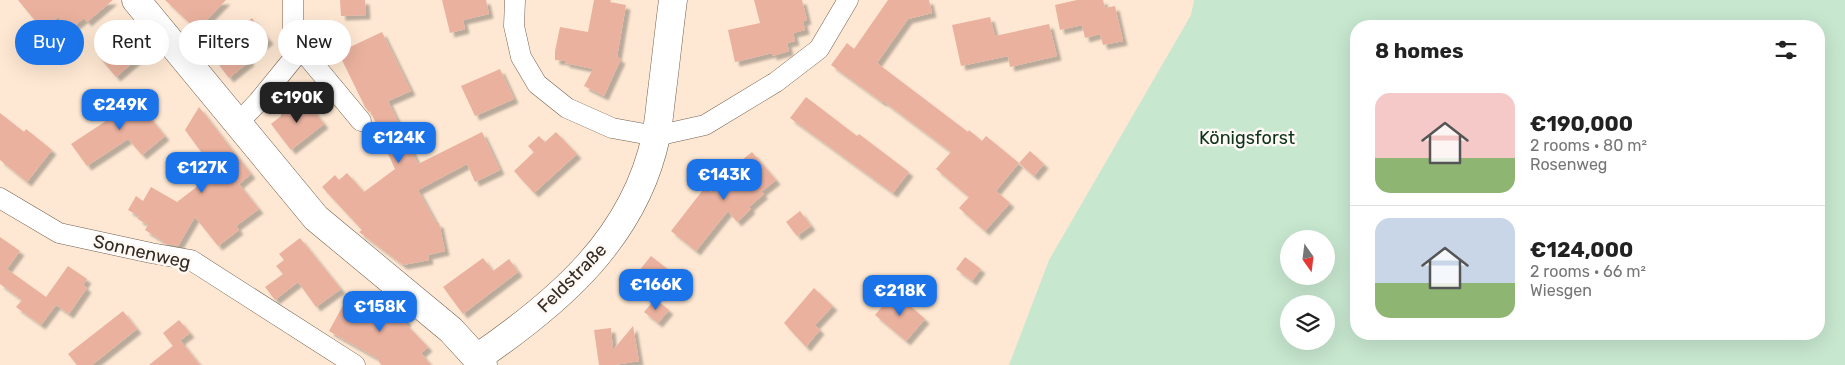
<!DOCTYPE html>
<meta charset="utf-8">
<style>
:root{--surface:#fff;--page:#f6f6f6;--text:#222;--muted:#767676;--line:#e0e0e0;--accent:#1a73e8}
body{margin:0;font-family:Rubik,sans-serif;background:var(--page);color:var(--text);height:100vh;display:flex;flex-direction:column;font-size:19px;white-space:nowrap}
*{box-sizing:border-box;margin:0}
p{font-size:16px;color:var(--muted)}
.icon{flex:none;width:28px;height:28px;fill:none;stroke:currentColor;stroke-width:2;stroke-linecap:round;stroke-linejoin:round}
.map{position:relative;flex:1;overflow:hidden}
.sheet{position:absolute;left:1350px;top:20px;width:475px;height:320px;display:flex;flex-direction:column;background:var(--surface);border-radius:20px;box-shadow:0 5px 20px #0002}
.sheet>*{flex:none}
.top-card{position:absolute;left:15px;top:20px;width:475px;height:45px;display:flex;gap:10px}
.needle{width:32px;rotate:166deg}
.controls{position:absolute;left:1280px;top:230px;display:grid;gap:10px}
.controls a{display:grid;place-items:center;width:55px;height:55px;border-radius:50%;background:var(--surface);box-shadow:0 5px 20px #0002;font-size:25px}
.price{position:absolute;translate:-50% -42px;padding:0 11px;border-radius:10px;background:var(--accent);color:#fff;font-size:16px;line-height:32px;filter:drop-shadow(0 1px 2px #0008)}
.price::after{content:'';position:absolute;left:50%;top:30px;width:15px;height:11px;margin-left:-8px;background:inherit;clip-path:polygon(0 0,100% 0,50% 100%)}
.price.current{background:#222;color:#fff}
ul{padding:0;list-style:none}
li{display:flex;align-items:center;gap:15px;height:125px;padding:0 25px}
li+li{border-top:1px solid var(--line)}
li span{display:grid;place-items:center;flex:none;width:140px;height:100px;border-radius:15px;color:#555}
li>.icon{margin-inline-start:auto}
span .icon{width:60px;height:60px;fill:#fffc;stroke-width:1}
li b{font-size:21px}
h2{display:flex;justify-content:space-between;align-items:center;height:60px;padding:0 25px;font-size:21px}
.pill{padding:0 18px;border-radius:22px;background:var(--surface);box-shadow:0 5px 20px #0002;font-size:18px;line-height:45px}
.pill.current{background:var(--accent);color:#fff}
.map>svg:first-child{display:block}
.green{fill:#c7e7cf;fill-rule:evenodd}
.building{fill:#eab19e;filter:url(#shadow)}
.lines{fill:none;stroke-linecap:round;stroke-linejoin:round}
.minor-casing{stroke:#73604e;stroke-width:21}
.secondary-casing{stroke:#73604e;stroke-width:29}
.minor{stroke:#fff;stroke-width:20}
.secondary{stroke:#fff;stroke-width:28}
.labels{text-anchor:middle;stroke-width:5;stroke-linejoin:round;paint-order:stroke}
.park-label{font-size:18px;fill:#0c321a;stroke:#fdf8f4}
.street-label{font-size:18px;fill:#332b23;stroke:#fdf8f4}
</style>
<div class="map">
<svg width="1845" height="365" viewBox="0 0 1845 365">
<defs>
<filter id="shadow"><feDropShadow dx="4.5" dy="4.5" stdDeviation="1" flood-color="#0004"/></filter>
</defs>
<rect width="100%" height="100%" fill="#fee8d3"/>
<!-- green -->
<path class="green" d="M1194 0H1845V365H1009L1049 260 1191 15ZM1356 26H1819V334H1356ZM1289 239H1326V276H1289ZM1289 304H1326V341H1289Z"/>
<!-- building -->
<g class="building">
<polygon points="18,0 113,0 87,22 84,18 69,30 58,17 43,30"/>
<polygon points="165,0 226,0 197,30"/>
<polygon points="340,0 365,0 366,15 341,16"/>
<polygon points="442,0 486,0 489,14 463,20 465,29 450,33"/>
<polygon points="594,0 611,0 610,2 626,5 617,57 621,59 604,96 584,86 593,69 565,63 565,61 555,60 555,51 560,27 588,32"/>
<polygon points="754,0 802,0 807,20 803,21 805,30 793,33 795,41 787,43 789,51 772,56 772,53 735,62 728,30 760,23"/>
<polygon points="888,0 929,0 932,13 908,19 877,63 968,132 969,130 982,141 986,136 1019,163 996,191 1010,203 985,231 959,208 969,197 936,169 951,152 883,101 882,102 831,65 847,43 854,49"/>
<polygon points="1077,0 1103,0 1105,8 1115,6 1123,41 1103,45 1100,34 1085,38 1082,25 1060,30 1055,5"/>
<polygon points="990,17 995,36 1049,24 1057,56 1010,67 1008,56 961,66 952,25"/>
<polygon points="252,18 269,40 247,56 250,61 229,78 208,50"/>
<polygon points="128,26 128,34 144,53 116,77 96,53"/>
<polygon points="382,32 411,91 388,101 418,164 482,132 500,170 475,182 467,164 418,190 436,223 439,223 445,251 428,255 429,260 403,265 359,232 362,230 322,187 335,175 339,180 347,173 364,192 395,169 382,141 384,140 370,111 369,112 365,107 339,54 350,47"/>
<polygon points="500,69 514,99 475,116 461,86"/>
<polygon points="128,91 165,136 142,155 128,139 87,166 71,144 112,117 105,109"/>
<polygon points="806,97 857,136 859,134 909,172 893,193 790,118"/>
<polygon points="304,98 324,124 291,150 271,124 281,116 281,112 290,105 294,106"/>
<polygon points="199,107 251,174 239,184 259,209 236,226 239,230 218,246 195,217 178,246 162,243 163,241 145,230 148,225 138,219 139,216 128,210 136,196 143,201 151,187 177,202 216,172 185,130"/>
<polygon points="0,113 24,132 26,129 52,150 27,182 0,160"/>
<polygon points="556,132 577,154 534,193 514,171 534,152 528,146 539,136 545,142"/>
<polygon points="1030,151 1044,164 1034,176 1019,163"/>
<polygon points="752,152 776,180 761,192 764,194 749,207 751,209 737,222 728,211 696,251 671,231 706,186 711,192 739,166 737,164"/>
<polygon points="800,211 811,226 797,236 786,222"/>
<polygon points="0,237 20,251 7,269 46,297 68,266 87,279 83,285 87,288 69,314 56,305 41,325 16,307 22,300 0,284"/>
<polygon points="300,238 341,289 316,307 298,282 275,300 265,287 283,274 276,266 284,260 279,254"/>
<polygon points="651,256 675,275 657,297 634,277"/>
<polygon points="965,257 981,269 972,281 956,269"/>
<polygon points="483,258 493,271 509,259 518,272 463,314 443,287"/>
<polygon points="814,288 833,306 815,325 820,330 806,347 784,323"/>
<polygon points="377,291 407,321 405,323 428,347 421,353 431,365 381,365 377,358 329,331 347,298 356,311"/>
<polygon points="894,292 925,319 906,341 875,315"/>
<polygon points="655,299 669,310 658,323 644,312"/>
<polygon points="123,311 137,329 92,365 77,365 68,354"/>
<polygon points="179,320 190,333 173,346 163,333"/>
<polygon points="633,326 639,361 614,365 599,365 594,330 611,328 613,350"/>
<polygon points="180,340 200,365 149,365"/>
</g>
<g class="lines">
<defs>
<g id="minor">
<polyline points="515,0 514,26 521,57 537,84 567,108 612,128 656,136 705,125 776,82 819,49 848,0"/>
<polyline points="296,47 307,56 361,121"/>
<polyline points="237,124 258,102 293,59 296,47 293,29 293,0"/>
<polyline points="0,198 59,233 151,253 191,260 355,365"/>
</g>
<g id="secondary">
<polyline points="136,0 316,218 451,330 483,365"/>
<path d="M477 358C559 302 635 237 656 136 659 121 660 106 662 91 666 60 669 30 673 0"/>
</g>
</defs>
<!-- minor casing -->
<use href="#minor" class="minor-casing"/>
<!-- secondary casing -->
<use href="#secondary" class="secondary-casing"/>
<!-- minor -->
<use href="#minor" class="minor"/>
<!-- secondary -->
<use href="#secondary" class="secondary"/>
</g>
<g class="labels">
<!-- park labels -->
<g class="park-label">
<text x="1247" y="144">Königsforst</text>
</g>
<!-- street labels -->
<g class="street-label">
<text transform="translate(142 252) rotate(13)" y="6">Sonnenweg</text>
<text transform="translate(572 278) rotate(-45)" y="6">Feldstraße</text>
</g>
</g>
</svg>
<div class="controls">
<a><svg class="needle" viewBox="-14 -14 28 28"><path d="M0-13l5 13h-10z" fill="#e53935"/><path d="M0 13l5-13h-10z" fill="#767676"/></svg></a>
<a><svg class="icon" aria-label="layers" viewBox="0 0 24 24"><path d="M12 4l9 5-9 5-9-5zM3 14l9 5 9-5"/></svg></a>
</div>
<b class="price current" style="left:297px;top:124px">€190K</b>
<b class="price" style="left:120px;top:131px">€249K</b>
<b class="price" style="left:399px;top:164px">€124K</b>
<b class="price" style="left:202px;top:194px">€127K</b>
<b class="price" style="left:724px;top:201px">€143K</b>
<b class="price" style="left:656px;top:311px">€166K</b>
<b class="price" style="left:900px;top:317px">€218K</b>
<b class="price" style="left:380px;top:333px">€158K</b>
<div class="top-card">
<a class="pill current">Buy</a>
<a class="pill">Rent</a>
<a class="pill">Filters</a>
<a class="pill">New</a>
</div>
<section class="sheet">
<h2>8 homes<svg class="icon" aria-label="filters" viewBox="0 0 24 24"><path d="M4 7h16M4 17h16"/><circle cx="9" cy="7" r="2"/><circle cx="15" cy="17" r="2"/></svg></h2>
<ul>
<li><span style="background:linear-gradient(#f6c9c9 65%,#8fb573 0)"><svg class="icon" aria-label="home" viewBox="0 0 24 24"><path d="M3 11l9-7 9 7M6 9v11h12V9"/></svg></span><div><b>€190,000</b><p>2 rooms · 80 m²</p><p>Rosenweg</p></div></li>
<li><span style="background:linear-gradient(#c9d6e8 65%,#8fb573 0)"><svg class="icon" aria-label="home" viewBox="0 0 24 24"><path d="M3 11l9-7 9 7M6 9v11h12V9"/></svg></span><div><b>€124,000</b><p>2 rooms · 66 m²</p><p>Wiesgen</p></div></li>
</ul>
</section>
</div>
